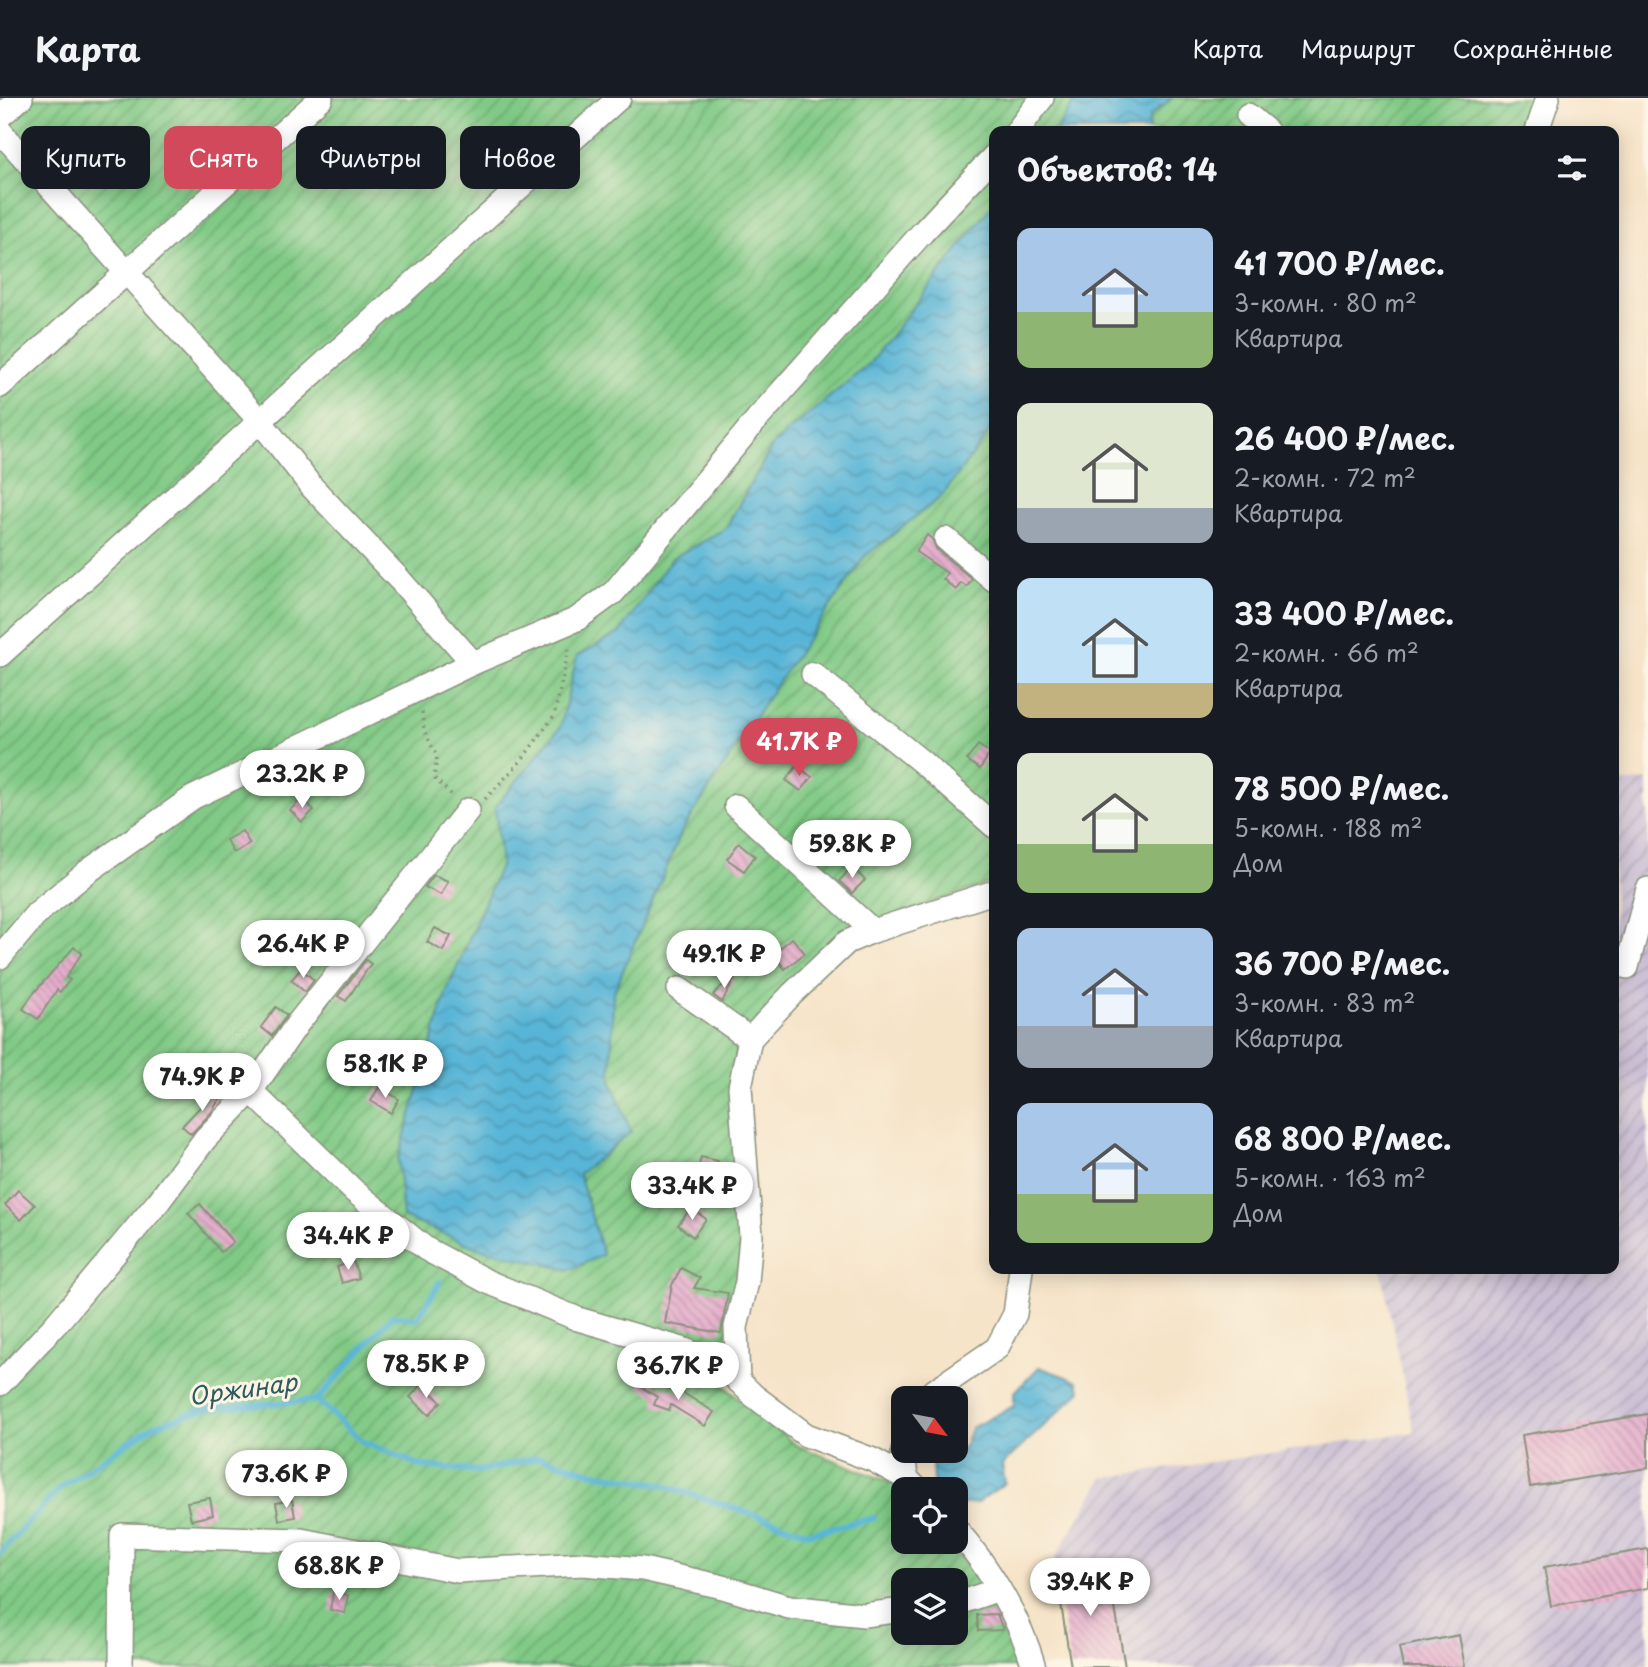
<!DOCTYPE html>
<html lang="ru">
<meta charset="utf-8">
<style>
:root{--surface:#171b24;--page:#20242c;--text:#f1f3f6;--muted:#9ea1a6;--line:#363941;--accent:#d1495b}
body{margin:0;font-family:"Playpen Sans",sans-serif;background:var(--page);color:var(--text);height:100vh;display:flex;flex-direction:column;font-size:26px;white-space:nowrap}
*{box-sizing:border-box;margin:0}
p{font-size:23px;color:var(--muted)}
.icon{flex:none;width:38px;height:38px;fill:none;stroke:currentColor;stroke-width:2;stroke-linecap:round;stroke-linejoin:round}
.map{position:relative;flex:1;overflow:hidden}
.details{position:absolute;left:989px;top:28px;width:630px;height:1148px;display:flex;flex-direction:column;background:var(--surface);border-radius:14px;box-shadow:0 4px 18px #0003}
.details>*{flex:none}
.guide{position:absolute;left:21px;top:28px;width:665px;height:63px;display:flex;gap:14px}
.needle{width:46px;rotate:122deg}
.fabs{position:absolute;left:891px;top:1288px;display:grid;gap:14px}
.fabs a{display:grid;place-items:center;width:77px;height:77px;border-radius:14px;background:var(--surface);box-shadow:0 4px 18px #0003;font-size:35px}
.price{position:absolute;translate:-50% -60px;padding:0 16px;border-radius:24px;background:#fff;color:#222;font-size:23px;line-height:46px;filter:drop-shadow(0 2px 4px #0008)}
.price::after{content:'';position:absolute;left:50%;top:42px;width:21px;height:16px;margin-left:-10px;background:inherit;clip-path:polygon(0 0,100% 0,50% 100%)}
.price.on{background:var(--accent);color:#fff}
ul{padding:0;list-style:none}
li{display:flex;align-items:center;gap:21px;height:175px;padding:0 28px}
li span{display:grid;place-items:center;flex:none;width:196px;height:140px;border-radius:14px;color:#555}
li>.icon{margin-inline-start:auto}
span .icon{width:84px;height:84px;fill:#fffc;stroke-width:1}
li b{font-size:30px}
h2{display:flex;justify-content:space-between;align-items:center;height:84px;padding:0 28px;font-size:30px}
.tag{padding:0 24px;border-radius:14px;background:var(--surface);box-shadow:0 4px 18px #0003;font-size:24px;line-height:63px}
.tag.on{background:var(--accent);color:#fff}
header{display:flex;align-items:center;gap:42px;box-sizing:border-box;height:98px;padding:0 35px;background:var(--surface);border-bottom:2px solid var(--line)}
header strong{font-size:33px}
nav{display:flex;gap:38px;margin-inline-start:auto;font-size:24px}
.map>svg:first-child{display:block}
.industrial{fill:url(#industrial-furrows)}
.garden{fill:url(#garden-furrows);stroke:#50845d;stroke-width:2;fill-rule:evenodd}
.water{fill:url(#water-waves);stroke:#3c7986;stroke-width:2}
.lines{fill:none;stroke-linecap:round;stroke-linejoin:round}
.stream{stroke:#59b5d7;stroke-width:6}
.building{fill:url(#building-back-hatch)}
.minor-casing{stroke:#8a907e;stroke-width:26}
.path{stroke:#8a907e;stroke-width:3.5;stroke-dasharray:2 5;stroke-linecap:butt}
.minor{stroke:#fff;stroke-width:23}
.labels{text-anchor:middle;stroke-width:6;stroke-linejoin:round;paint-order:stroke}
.water-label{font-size:24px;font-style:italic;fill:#2e5b5d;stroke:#fcf5e5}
</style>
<header>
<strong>Карта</strong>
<nav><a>Карта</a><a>Маршрут</a><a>Сохранённые</a></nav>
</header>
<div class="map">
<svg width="1648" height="1569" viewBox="0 0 1648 1569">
<defs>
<pattern id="industrial-furrows" width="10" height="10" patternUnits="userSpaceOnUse" patternTransform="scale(1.75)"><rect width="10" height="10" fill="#cbbfd5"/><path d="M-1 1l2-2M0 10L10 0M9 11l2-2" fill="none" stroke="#a49cae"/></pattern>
<pattern id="garden-furrows" width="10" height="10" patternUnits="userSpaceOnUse" patternTransform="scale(1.75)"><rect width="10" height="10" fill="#81ca86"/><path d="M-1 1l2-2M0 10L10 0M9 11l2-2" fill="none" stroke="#69a56e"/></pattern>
<pattern id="water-waves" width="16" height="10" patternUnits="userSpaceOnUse" patternTransform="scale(1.75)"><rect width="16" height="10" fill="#59b5d7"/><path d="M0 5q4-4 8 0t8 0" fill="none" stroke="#4994af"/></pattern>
<pattern id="building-back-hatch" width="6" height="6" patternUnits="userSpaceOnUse" patternTransform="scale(1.75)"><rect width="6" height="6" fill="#e5adcc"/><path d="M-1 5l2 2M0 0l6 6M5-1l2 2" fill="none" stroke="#b98ea6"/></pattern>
</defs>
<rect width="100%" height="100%" fill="#fcf5e5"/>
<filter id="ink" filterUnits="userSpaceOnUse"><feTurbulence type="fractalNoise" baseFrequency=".0143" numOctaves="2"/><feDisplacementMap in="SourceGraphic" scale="14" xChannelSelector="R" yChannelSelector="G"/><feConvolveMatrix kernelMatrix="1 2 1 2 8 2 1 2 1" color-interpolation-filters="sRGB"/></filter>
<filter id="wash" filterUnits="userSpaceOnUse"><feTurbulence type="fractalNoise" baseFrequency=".00686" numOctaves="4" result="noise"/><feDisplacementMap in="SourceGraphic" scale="28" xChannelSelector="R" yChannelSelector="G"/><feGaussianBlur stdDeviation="1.57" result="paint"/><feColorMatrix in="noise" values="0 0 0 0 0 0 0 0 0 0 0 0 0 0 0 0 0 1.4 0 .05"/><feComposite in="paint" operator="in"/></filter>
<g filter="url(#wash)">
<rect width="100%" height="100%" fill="#f6e4c9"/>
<!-- industrial -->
<polygon class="industrial" points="1648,682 1648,1569 1071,1569 1056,1475 1055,1460 1103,1380 1414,1334 1381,1171 1614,1171 1614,686"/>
<!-- garden -->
<path class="garden" d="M0 0H1544L1530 33H994V784L846 833 736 952 746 1134 718 1283 796 1347 904 1390 903 1444H948L980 1483 1018 1560 1020 1569H0ZM903 1482H956V1535H903Z"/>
<!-- water -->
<g class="water">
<polygon points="1076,0 1172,0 1150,18 1148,33 1056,33"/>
<polygon points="994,105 994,321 988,336 941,399 865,458 772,593 682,733 613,896 611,982 631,1034 579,1076 603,1157 569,1172 478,1150 403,1119 398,1061 446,895 501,766 495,709 560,630 577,558 619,535 672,460 725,431 774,345 869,266"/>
<polygon points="1039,1269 1077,1283 1081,1293 1002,1367 1005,1385 977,1405 956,1407 956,1391 941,1391 933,1383 932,1363 964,1349 971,1330 1014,1308 1014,1295"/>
</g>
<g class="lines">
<!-- stream -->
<g class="stream">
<polyline points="317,1302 363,1344 422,1368 480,1373 539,1359 595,1375 660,1386 809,1435 874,1420"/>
<polyline points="0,1455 61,1389 153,1328 204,1311 317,1302 392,1218 418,1220 440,1184"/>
</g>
</g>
<g id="blocks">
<!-- building -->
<g class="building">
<polygon points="927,437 932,441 937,452 972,481 967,489 961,485 956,492 943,481 947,475 916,454"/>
<polygon points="978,647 990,655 980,671 967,662"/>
<polygon points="797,668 812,679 801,693 786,682"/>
<polygon points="303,700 314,712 302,724 290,712"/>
<polygon points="242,733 250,746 234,755 226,742"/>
<polygon points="739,745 755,758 744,773 727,761"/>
<polygon points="852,769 865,782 852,795 839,783"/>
<polygon points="434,777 448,783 441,797 425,789"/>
<polygon points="435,830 451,838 443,853 427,844"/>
<polygon points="792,840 805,855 785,871 773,856"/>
<polygon points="74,849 82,855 66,879 70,882 60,894 57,892 38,921 23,911 32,897"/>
<polygon points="366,862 371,866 346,903 338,898"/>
<polygon points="301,871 314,882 305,894 291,882"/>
<polygon points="730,880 734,882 722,904 713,897"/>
<polygon points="276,909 287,917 272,938 261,929"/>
<polygon points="379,989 399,1001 391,1015 371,1003"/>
<polygon points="216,992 222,997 211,1015 191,1036 182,1028"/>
<polygon points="701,1059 718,1063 714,1079 697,1075"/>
<polygon points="18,1092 35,1107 21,1122 5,1107"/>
<polygon points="200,1106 233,1144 221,1154 188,1115"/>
<polygon points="691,1110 706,1121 693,1139 678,1127"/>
<polygon points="353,1163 359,1180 342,1185 337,1169"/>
<polygon points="681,1170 700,1180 694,1190 728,1195 721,1235 665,1225 672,1187"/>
<polygon points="642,1282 683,1295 714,1314 705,1328 671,1307 669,1312 654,1307 657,1299 639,1288"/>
<polygon points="422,1286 441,1304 429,1317 410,1299"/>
<polygon points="1648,1316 1648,1370 1530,1389 1522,1337"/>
<polygon points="210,1400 213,1417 191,1422 187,1404"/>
<polygon points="292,1402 295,1419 279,1422 276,1405"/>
<polygon points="1648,1451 1648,1490 1551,1508 1544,1469"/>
<polygon points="1108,1468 1125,1569 1071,1569 1056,1475"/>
<polygon points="333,1494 348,1497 345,1515 330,1512"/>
<polygon points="997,1516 1003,1532 978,1533 977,1517"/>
<polygon points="1459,1537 1465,1569 1403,1569 1399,1549"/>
</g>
</g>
</g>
<g filter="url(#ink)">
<use href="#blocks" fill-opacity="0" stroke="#8a907e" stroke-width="2"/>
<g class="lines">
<defs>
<g id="minor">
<polyline points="1248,17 1267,33"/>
<polyline points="0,18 21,0"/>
<polyline points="0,33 260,323 311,388 399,481 473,565"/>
<polyline points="1017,33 1042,0"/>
<polyline points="1537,33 1548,0"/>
<polyline points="0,288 321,0"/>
<polyline points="946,441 994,482"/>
<polyline points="0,557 619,0"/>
<polyline points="813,576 923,665 994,728"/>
<polyline points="736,708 873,833"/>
<polyline points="0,859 37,815 87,774 192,700 473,565 577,521 614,494 758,320 922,135 994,58"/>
<polyline points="1627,869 1648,791"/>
<polyline points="679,891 750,941"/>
<polyline points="251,993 354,1093 426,1151 488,1184 578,1221 682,1251 721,1266 754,1298 806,1337 873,1362 906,1380 917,1391"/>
<polyline points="738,1283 736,1229 747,1184 751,1138 740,989 750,941 792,896 847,844 873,833 994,794"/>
<polyline points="0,1286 56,1226 159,1103 205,1041 251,993 298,925 468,712"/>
<polyline points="924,1300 997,1250 1015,1216 1021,1171"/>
<polyline points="903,1353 906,1380"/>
<path d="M956 1431C989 1469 1020 1520 1034 1569"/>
<polyline points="956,1506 999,1491"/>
<polyline points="121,1569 122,1437 301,1442 458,1473 583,1466 643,1471 723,1489 789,1509 864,1517 903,1512"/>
</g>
</defs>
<!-- minor casing -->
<use href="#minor" class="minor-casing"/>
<!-- path -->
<g class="path">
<polyline points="422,614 424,632 437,659 434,680 454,699"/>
<polyline points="485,701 521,663 554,618 570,547"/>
</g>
<!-- minor -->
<use href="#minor" class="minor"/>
</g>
</g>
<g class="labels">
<!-- water labels -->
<g class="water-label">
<text transform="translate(243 1292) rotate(-8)" y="8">Оржинар</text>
</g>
</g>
</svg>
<div class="fabs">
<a><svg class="needle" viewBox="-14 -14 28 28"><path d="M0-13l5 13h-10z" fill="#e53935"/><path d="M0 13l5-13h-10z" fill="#9ea1a6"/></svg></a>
<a><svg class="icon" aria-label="locate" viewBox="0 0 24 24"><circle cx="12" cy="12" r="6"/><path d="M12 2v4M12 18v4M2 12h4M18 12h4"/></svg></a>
<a><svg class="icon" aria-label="layers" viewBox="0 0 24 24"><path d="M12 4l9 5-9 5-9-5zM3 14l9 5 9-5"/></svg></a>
</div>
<b class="price on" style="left:799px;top:680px">41.7K ₽</b>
<b class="price" style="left:302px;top:712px">23.2K ₽</b>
<b class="price" style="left:852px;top:782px">59.8K ₽</b>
<b class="price" style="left:303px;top:882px">26.4K ₽</b>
<b class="price" style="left:724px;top:892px">49.1K ₽</b>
<b class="price" style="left:385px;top:1002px">58.1K ₽</b>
<b class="price" style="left:202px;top:1015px">74.9K ₽</b>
<b class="price" style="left:692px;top:1124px">33.4K ₽</b>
<b class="price" style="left:348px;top:1174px">34.4K ₽</b>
<b class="price" style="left:426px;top:1302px">78.5K ₽</b>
<b class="price" style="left:678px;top:1304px">36.7K ₽</b>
<b class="price" style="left:286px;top:1412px">73.6K ₽</b>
<b class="price" style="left:339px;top:1504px">68.8K ₽</b>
<b class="price" style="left:1090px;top:1520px">39.4K ₽</b>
<div class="guide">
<a class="tag">Купить</a>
<a class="tag on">Снять</a>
<a class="tag">Фильтры</a>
<a class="tag">Новое</a>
</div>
<section class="details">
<h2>Объектов: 14<svg class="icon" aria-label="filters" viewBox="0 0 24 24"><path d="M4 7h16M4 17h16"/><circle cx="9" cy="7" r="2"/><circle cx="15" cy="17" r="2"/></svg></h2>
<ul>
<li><span style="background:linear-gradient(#a9c7e8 60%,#8fb573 0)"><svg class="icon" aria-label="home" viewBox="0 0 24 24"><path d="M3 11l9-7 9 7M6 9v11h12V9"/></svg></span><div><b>41 700 ₽/мес.</b><p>3-комн. · 80 m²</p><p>Квартира</p></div></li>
<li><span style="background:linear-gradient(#dfe7d0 75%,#9aa5b1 0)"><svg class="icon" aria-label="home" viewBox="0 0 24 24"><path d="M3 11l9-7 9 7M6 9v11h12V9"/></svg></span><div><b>26 400 ₽/мес.</b><p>2-комн. · 72 m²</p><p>Квартира</p></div></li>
<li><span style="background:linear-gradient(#bfe0f5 75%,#c2b280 0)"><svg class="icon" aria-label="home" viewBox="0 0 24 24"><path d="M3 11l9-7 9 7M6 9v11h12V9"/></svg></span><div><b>33 400 ₽/мес.</b><p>2-комн. · 66 m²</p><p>Квартира</p></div></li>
<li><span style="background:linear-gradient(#dfe7d0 65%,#8fb573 0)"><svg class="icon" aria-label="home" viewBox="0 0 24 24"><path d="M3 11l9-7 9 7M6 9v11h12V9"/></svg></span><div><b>78 500 ₽/мес.</b><p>5-комн. · 188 m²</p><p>Дом</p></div></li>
<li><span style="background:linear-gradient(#a9c7e8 70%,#9aa5b1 0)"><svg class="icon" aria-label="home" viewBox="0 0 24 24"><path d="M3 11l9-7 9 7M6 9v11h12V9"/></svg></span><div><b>36 700 ₽/мес.</b><p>3-комн. · 83 m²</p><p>Квартира</p></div></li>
<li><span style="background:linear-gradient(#a9c7e8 65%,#8fb573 0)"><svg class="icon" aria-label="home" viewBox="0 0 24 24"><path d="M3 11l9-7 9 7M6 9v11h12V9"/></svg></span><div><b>68 800 ₽/мес.</b><p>5-комн. · 163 m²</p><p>Дом</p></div></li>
</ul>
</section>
</div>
